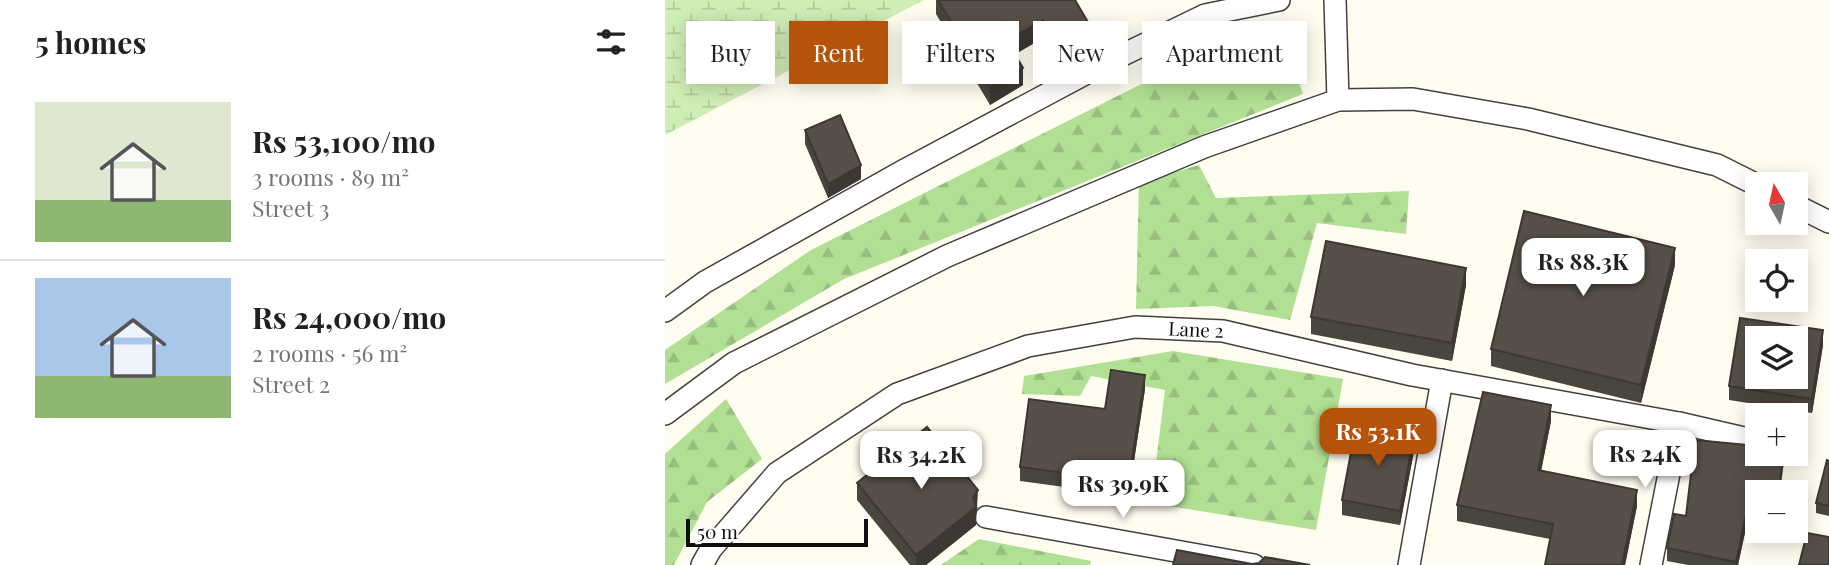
<!DOCTYPE html>
<meta charset="utf-8">
<style>
:root{--surface:#fff;--page:#f2f2f2;--text:#202124;--muted:#757577;--line:#e0e0e0;--accent:#b45309}
body{margin:0;font-family:"Playfair Display",serif;background:var(--page);color:var(--text);height:100vh;display:flex;flex-direction:column;font-size:26px;white-space:nowrap}
*{box-sizing:border-box;margin:0}
p{font-size:23px;color:var(--muted)}
.icon{flex:none;width:38px;height:38px;fill:none;stroke:currentColor;stroke-width:2;stroke-linecap:round;stroke-linejoin:round}
.map{position:relative;flex:1;overflow:hidden}
.panel{display:flex;flex-direction:column;background:var(--surface);width:665px}
.panel>*{flex:none}
.guide{position:absolute;left:21px;top:21px;width:665px;height:63px;display:flex;gap:14px}
.needle{width:46px;rotate:351deg}
.fabs{position:absolute;left:1080px;top:172px;display:grid;gap:14px}
.fabs a{display:grid;place-items:center;width:63px;height:63px;border-radius:0px;background:var(--surface);box-shadow:0 4px 18px #0003;font-size:35px}
.scale{position:absolute;left:21px;bottom:18px;width:182px;box-sizing:border-box;padding-left:7px;border:4px solid #0e0e0e;border-top:0;font-size:19px;line-height:24px;white-space:nowrap;color:#0e0e0e;-webkit-text-stroke:5px #fff;paint-order:stroke}
.price{position:absolute;translate:-50% -60px;padding:0 16px;border-radius:14px;background:#fff;color:#222;font-size:23px;line-height:46px;filter:drop-shadow(0 2px 4px #0008)}
.price::after{content:'';position:absolute;left:50%;top:42px;width:21px;height:16px;margin-left:-10px;background:inherit;clip-path:polygon(0 0,100% 0,50% 100%)}
.price.selected{background:var(--accent);color:#fff}
ul{padding:0;list-style:none}
li{display:flex;align-items:center;gap:21px;height:175px;padding:0 35px}
li+li{border-top:2px solid var(--line)}
li span{display:grid;place-items:center;flex:none;width:196px;height:140px;border-radius:0px;color:#555}
li>.icon{margin-inline-start:auto}
span .icon{width:84px;height:84px;fill:#fffc;stroke-width:1}
li b{font-size:30px}
h2{display:flex;justify-content:space-between;align-items:center;height:84px;padding:0 35px;font-size:30px}
.tag{padding:0 24px;border-radius:0px;background:var(--surface);box-shadow:0 4px 18px #0003;font-size:24px;line-height:63px}
.tag.selected{background:var(--accent);color:#fff}
main{display:flex;flex:1;min-height:0}
.map>svg:first-child{display:block}
.forest{fill:url(#forest-firs)}
.wetland{fill:url(#wetland-marsh)}
.lines{fill:none;stroke-linecap:round;stroke-linejoin:round}
.minor-casing{stroke:#414141;stroke-width:24}
.minor{stroke:#fff;stroke-width:21}
.wall{fill:#4b453f}
.shaded-wall{fill:#3d3833}
.building{fill:#575049;stroke:#3d3833;stroke-width:2;fill-rule:evenodd}
.labels{text-anchor:middle;stroke-width:7;stroke-linejoin:round;paint-order:stroke}
.street-label{font-size:19px;fill:#0e0e0e;stroke:#fff}
</style>
<main>
<section class="panel">
<h2>5 homes<svg class="icon" aria-label="filters" viewBox="0 0 24 24"><path d="M4 7h16M4 17h16"/><circle cx="9" cy="7" r="2"/><circle cx="15" cy="17" r="2"/></svg></h2>
<ul>
<li><span style="background:linear-gradient(#dfe7d0 70%,#8fb573 0)"><svg class="icon" aria-label="home" viewBox="0 0 24 24"><path d="M3 11l9-7 9 7M6 9v11h12V9"/></svg></span><div><b>Rs 53,100/mo</b><p>3 rooms · 89 m²</p><p>Street 3</p></div></li>
<li><span style="background:linear-gradient(#a9c7e8 70%,#8fb573 0)"><svg class="icon" aria-label="home" viewBox="0 0 24 24"><path d="M3 11l9-7 9 7M6 9v11h12V9"/></svg></span><div><b>Rs 24,000/mo</b><p>2 rooms · 56 m²</p><p>Street 2</p></div></li>
</ul>
</section>
<div class="map">
<svg width="1164" height="565" viewBox="0 0 1164 565">
<defs>
<pattern id="forest-firs" width="22" height="20" patternUnits="userSpaceOnUse" patternTransform="scale(1.75)"><rect width="22" height="20" fill="#b1df93"/><path d="M5 1l3.5 6h-7zM16 11l3.5 6h-7z" fill="#97be7e"/></pattern>
<pattern id="wetland-marsh" width="20" height="14" patternUnits="userSpaceOnUse" patternTransform="scale(1.75)"><rect width="20" height="14" fill="#cfedb5"/><path d="M1 5h8M5 5V1M11 12h8M15 12V8" fill="none" stroke="#b1ca9a"/></pattern>
</defs>
<rect width="100%" height="100%" fill="#fffdef"/>
<!-- forest -->
<g class="forest">
<polygon points="534,55 552,80 626,58 638,94 179,279 0,384 0,350 146,250"/>
<polygon points="534,165 551,198 744,191 741,234 652,223 625,320 548,306 471,309 474,183"/>
<polygon points="508,351 678,379 651,530 486,503 500,390 426,376 415,396 357,394 359,376"/>
<polygon points="61,399 97,459 42,502 9,565 0,565 0,454"/>
<polygon points="314,539 426,561 425,565 276,565"/>
</g>
<!-- wetland -->
<polygon class="wetland" points="0,0 259,0 0,135"/>
<g class="lines">
<defs>
<g id="minor">
<polyline points="670,0 673,100"/>
<polyline points="1130,205 1164,222"/>
<polyline points="0,311 40,282 238,171 435,66 540,15 614,0"/>
<polyline points="0,414 69,363 282,256 539,147 673,100 748,99 863,119 1052,165 1092,185"/>
<polyline points="321,517 589,565"/>
<path id="s1" d="M37 565 46 549 112 473 232 394 363 346 470 327 558 331 747 375 1014 423 1092 441"/>
<polyline points="744,565 777,380"/>
<polyline points="986,565 1014,423"/>
</g>
</defs>
<!-- minor casing -->
<use href="#minor" class="minor-casing"/>
<!-- minor -->
<use href="#minor" class="minor"/>
</g>
<!-- wall -->
<g class="wall">
<polygon points="271,0 410,0 424,41 391,61 378,38 350,54 358,85 325,105 271,14"/>
<polygon points="140,130 196,179 163,198 140,144"/>
<polygon points="1010,265 976,403 826,366 826,349"/>
<polygon points="801,285 787,361 646,334 646,317"/>
<polygon points="1158,345 1147,413 1064,400 1064,386"/>
<polygon points="480,389 462,507 429,503 429,491 355,481 355,467 440,409"/>
<polygon points="886,421 876,471 972,506 960,565 880,565 885,539 792,521 792,505"/>
<polygon points="749,451 735,525 677,515 677,500"/>
<polygon points="1164,461 1164,516 1151,513 1151,503"/>
<polygon points="1119,462 1115,492 1092,492 1092,524 1082,523 1073,565 1023,565 1002,561 1002,548 1021,516"/>
<polygon points="192,483 313,507 311,510 311,525 261,565 245,565 192,500"/>
</g>
<!-- shaded-wall -->
<g class="shaded-wall">
<polygon points="378,20 378,38 342,59 342,41"/>
<polygon points="424,24 424,41 391,61 391,43"/>
<polygon points="358,68 358,85 325,105 325,87"/>
<polygon points="196,165 196,179 163,198 163,184"/>
<polygon points="1010,248 1010,265 976,403 976,385"/>
<polygon points="801,268 801,285 787,361 787,343"/>
<polygon points="1158,330 1158,345 1147,413 1147,399"/>
<polygon points="480,375 480,389 462,507 462,493"/>
<polygon points="886,405 886,421 873,486 873,470"/>
<polygon points="749,436 749,451 735,525 735,511"/>
<polygon points="313,490 311,525 261,565 251,565 251,555"/>
<polygon points="972,490 972,506 960,565 957,565"/>
<polygon points="1082,510 1082,523 1073,565 1071,565"/>
</g>
<!-- building -->
<g class="building">
<polygon points="273,0 410,0 424,24 391,43 378,20 342,41 358,68 325,87"/>
<polygon points="175,115 196,165 163,184 140,130"/>
<polygon points="859,211 1010,248 976,385 826,349"/>
<polygon points="661,241 801,268 787,343 646,317"/>
<path d="M1075 318 1158 330 1147 399 1064 386ZM1092 338H1130V376H1092Z"/>
<polygon points="446,370 480,375 462,493 429,488 430,477 355,467 364,399 440,409"/>
<polygon points="818,392 886,405 873,470 972,490 957,565 880,565 888,524 792,505"/>
<polygon points="691,426 749,436 735,511 677,500"/>
<polygon points="262,427 313,490 308,498 311,507 251,555 192,483"/>
<polygon points="1030,440 1092,446 1092,453 1118,453 1114,492 1092,492 1092,511 1082,510 1071,562 1002,548 1009,514 1021,516"/>
<polygon points="1162,460 1164,461 1164,506 1151,503"/>
<polygon points="1142,533 1164,537 1164,565 1134,565"/>
<polygon points="512,550 587,564 594,563 600,557 645,565 508,565"/>
</g>
<g class="labels">
<!-- street labels -->
<g class="street-label">
<text dy="7" stroke="none"><textPath href="#s1" startOffset="572">Lane 2</textPath></text>
</g>
</g>
</svg>
<div class="fabs">
<a><svg class="needle" viewBox="-14 -14 28 28"><path d="M0-13l5 13h-10z" fill="#e53935"/><path d="M0 13l5-13h-10z" fill="#757577"/></svg></a>
<a><svg class="icon" aria-label="locate" viewBox="0 0 24 24"><circle cx="12" cy="12" r="6"/><path d="M12 2v4M12 18v4M2 12h4M18 12h4"/></svg></a>
<a><svg class="icon" aria-label="layers" viewBox="0 0 24 24"><path d="M12 4l9 5-9 5-9-5zM3 14l9 5 9-5"/></svg></a>
<a>+</a>
<a>−</a>
</div>
<div class="scale">50 m</div>
<b class="price" style="left:918px;top:298px">Rs 88.3K</b>
<b class="price selected" style="left:713px;top:468px">Rs 53.1K</b>
<b class="price" style="left:980px;top:490px">Rs 24K</b>
<b class="price" style="left:256px;top:491px">Rs 34.2K</b>
<b class="price" style="left:458px;top:520px">Rs 39.9K</b>
<div class="guide">
<a class="tag">Buy</a>
<a class="tag selected">Rent</a>
<a class="tag">Filters</a>
<a class="tag">New</a>
<a class="tag">Apartment</a>
</div>
</div>
</main>
